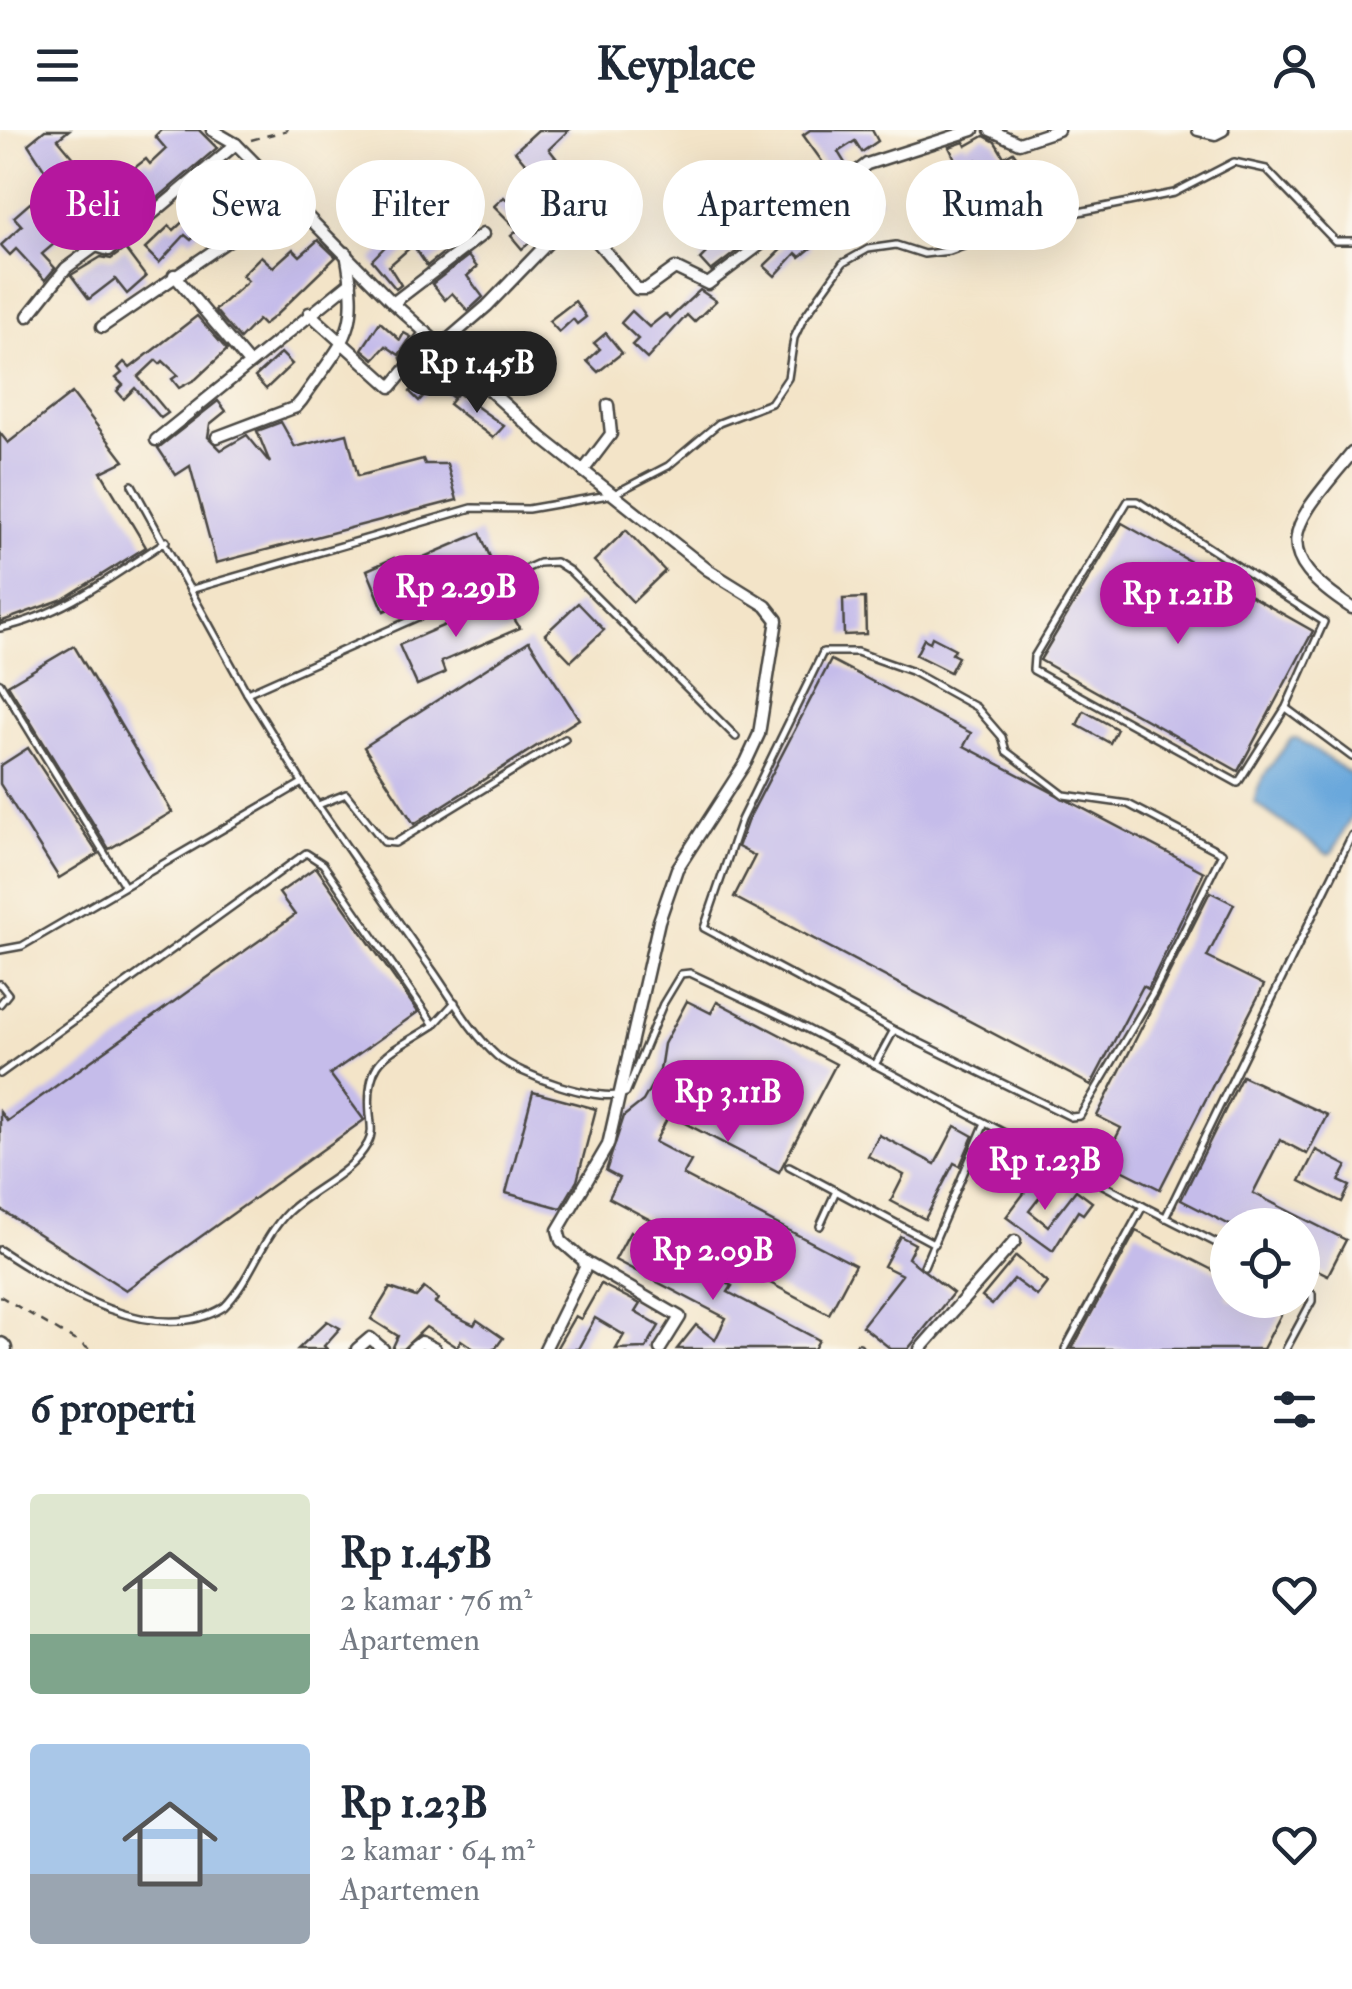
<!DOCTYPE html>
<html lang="id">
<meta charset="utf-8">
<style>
:root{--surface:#fff;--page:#f2f2f3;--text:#1f2937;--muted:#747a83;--accent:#b5179e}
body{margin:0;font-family:"IM FELL Double Pica",serif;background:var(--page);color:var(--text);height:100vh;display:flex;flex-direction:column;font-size:38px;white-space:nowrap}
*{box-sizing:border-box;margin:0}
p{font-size:32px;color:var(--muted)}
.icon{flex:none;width:55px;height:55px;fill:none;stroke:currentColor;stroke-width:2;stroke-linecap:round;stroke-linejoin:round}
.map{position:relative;height:1219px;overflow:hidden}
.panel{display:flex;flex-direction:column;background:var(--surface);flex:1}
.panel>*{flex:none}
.hud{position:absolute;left:30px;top:30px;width:1292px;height:90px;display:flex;gap:20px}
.tools{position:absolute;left:1210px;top:1078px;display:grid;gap:20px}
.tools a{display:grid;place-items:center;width:110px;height:110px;border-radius:50%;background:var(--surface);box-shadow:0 10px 40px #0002;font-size:50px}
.price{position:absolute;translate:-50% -85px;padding:0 22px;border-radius:35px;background:var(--accent);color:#fff;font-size:32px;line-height:65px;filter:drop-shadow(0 2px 5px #0008)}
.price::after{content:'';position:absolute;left:50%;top:60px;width:30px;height:22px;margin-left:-15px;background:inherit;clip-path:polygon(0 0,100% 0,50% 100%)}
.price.active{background:#222;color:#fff}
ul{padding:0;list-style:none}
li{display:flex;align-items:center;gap:30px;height:250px;padding:0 30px}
li span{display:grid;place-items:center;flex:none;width:280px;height:200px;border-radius:10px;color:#555}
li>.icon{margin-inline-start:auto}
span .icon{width:120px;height:120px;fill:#fffc;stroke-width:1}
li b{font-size:42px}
h2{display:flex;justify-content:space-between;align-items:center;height:120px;padding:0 30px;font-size:42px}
.pill{padding:0 35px;border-radius:45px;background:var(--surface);box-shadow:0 10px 40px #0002;font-size:35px;line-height:90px}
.pill.active{background:var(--accent);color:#fff}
header{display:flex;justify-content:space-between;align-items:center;height:130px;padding:0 30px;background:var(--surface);font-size:45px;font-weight:700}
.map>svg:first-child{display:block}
.water{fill:#6aa8dc;stroke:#4a6a84;stroke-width:2.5}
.building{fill:#c5bcea}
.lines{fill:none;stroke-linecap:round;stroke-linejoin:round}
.service-casing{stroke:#494743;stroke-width:10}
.minor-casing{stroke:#494743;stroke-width:15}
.motorway-casing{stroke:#494743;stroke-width:25}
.path{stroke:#494743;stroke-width:2.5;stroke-dasharray:8 8;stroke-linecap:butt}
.service{stroke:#fff;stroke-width:5}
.minor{stroke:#fff;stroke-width:10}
.motorway{stroke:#fff;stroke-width:20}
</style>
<header><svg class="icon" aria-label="menu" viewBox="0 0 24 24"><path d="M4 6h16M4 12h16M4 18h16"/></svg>Keyplace<svg class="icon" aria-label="person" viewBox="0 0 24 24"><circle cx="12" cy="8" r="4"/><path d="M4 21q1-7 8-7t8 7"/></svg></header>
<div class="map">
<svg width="1352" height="1219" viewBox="0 0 1352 1219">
<rect width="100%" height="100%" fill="#fbf7ec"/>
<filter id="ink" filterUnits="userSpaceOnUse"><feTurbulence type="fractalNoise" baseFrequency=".01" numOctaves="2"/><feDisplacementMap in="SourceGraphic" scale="20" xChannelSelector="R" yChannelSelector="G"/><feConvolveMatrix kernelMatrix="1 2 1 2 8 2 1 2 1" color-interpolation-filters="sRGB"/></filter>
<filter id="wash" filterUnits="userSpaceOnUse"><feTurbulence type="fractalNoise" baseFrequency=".0048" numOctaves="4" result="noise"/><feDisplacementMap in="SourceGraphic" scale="40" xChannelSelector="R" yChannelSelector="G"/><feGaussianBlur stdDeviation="2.25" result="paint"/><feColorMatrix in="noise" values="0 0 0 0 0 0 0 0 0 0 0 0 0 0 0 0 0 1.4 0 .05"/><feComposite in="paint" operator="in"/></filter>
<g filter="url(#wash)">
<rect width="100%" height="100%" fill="#f3e4c8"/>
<!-- water -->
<path class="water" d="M1297 608 1352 645V685L1332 723 1327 724 1255 673C1255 651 1279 626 1291 609Z"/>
<g id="blocks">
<!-- building -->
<g class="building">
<polygon points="45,0 69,0 58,9 74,28 50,48 28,14"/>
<polygon points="161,0 199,0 217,18 134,88 124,92 114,87 98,104 83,85 101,69 87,53 103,39 115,53 146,29 150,34 166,19 155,6"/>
<polygon points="538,0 569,0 549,19 579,57 566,66 577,81 557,90 531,61 542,53 515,21"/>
<polygon points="810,0 872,0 878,11 862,22 855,11 838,22 848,38 834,48 803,5"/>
<polygon points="984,6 995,12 1004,27 1013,22 1025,39 1005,52 991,32 980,38 976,30 960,39 949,17 964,12 966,16"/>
<polygon points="863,48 881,70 865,82 860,75 841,88 831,73"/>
<polygon points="236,49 244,58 236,64 242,70 224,86 219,81 191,110 185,105 159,133 145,119 169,96 174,100 194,81 198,85 215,70 208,62 221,50 227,57"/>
<polygon points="504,67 540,104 522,119 511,106 518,100 494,76"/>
<polygon points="30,73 43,87 63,73 67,78 67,92 55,101 61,108 42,124 55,138 45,150 16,119 10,125 1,115 22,96 14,87"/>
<polygon points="414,87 435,110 443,104 452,116 427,136 413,115 389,136 401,155 396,159 372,130"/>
<polygon points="727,88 749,112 711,141 700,129 720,109 713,102"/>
<polygon points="798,103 811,118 800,127 796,123 775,146 764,136"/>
<polygon points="318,110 336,127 276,185 263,195 258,190 240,209 215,180 248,151 242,145 261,126 273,137 293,119 300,126"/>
<polygon points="125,119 146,147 127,164 115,149 89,169 71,145 101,127 111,129"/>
<polygon points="468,126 477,137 467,146 483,167 468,181 452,163 445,170 432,154"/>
<polygon points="700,160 716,171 694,192 687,185 647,229 632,215 638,209 621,193 632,181 649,197 665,184 670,188"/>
<polygon points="575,171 586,187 577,194 573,189 559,202 549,191"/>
<polygon points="197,186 227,220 196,249 179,258 172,249 178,245 163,231 160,234 156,230 138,247 168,283 161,288 135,258 124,269 117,261 123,255 116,248 122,243 118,238 124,232 130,238"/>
<polygon points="380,192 400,210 404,203 411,207 399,225 386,216 374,229 362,219"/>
<polygon points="606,203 622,223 598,242 587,231 600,219 594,213"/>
<polygon points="433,221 459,245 452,255 457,259 452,267 434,254 419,271 410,262 434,231 428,228"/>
<polygon points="281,223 292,234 266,259 255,247"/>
<polygon points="72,263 124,331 101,342 146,417 63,469 0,492 0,303 8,313"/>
<polygon points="458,263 504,296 493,308 449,274"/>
<polygon points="218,271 226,281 210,294 208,307 221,320 247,305 270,333 257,301 281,292 295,317 347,304 358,346 423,329 425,334 447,334 457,370 216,433 190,336 176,345 158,318"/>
<polygon points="1122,393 1313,501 1238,641 1040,530"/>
<polygon points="626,400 665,441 633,472 594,431"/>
<polygon points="480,403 493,434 384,481 367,440 394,428 398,438"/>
<polygon points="865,468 866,504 844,505 843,469"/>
<polygon points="502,470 520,498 441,532 445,543 417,555 399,515"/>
<polygon points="578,473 604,500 571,531 545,504"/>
<polygon points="932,507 955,519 952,524 958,527 950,542 916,525 924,509 930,512"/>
<polygon points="529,511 579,589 414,694 364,617"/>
<polygon points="74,516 172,682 109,719 8,555"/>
<polygon points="831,530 971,603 964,616 1204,742 1148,859 1143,856 1091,955 734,767 755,726 738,717 747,692"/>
<polygon points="1084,581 1117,599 1110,613 1077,595"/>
<polygon points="28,618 98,724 59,748 0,654 0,636"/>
<polygon points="316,737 418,882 330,944 364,990 126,1160 0,1079 0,982 7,991 295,785 279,763"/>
<polygon points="1210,762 1234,774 1207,827 1264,855 1160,1059 1104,1031 1121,998 1097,986"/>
<polygon points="687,871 711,883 717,872 836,934 779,1042 669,985 655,1012 691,1031 683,1045 855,1135 829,1184 609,1068 619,1048 606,1041 624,986 643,971 660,940 664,914"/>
<polygon points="1242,946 1327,985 1307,1024 1280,1010 1253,1063 1346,1110 1328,1145 1302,1132 1302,1095 1230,1095 1181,1070"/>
<polygon points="533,962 596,979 577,1051 561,1078 506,1063"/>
<polygon points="955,996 973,1006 960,1036 954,1033 925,1089 891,1071 904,1045 868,1026 879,1005 935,1034"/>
<polygon points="1316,1020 1347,1036 1339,1051 1350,1056 1342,1072 1300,1051"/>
<polygon points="1035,1041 1050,1054 1029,1081 1048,1096 1076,1060 1092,1072 1083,1084 1078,1081 1053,1121 1006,1087 1025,1062 1020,1058"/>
<polygon points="1136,1101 1228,1148 1228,1170 1271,1170 1285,1177 1263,1219 1072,1219"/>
<polygon points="630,1102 732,1156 728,1162 819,1210 814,1219 677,1219 696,1195 715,1210 726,1188 615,1130"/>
<polygon points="900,1106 915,1114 908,1128 953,1163 908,1219 891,1219 862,1196 902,1145 884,1136"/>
<polygon points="1016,1126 1047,1153 1037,1166 1014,1149 992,1175 982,1167"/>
<polygon points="601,1154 640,1174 635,1182 659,1196 646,1218 616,1219 624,1205 595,1188 578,1219 556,1219 575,1186 581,1189"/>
<polygon points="390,1158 416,1167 424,1158 438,1169 435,1173 453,1185 474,1195 477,1190 503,1208 495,1219 474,1219 461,1210 457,1217 426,1197 403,1219 392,1219 398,1206 371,1189"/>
<polygon points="327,1191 340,1198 324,1216 327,1219 298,1219"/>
</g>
</g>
</g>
<g filter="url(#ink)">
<use href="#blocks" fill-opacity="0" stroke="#494743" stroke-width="2.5"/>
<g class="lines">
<defs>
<g id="service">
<polyline points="132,355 247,563 302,652"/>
<polygon points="1128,371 1137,371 1324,492 1286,577 1238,653 1033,540 1034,527"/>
<polyline points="193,459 472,378 528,379 614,364 668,336 719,293 771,273 788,248 794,208 803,189 843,133 868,119 896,115 924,124 950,121 1029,92 1174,63 1234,32 1266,39 1335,111 1352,111"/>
<path d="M0 498C61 486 114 445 166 411"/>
<polygon points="823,522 857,522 911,541 976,577 1002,607 1006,621 1064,665 1128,674 1222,723 1153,863 1080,986 1071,987 894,900 704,798 741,690"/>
<polyline points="0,553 124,755"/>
<polyline points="247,563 539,433 556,432 570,441 736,607"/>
<polyline points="1286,578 1352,627"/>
<polyline points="318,675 346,664 384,712 395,713 565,609"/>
<path d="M0 820 22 816 302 653C346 715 389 779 433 841 452 868 472 904 497 926 519 945 600 974 626 963L663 874 681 844 690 843 792 891 1143 1076 1065 1219"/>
<polyline points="0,854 8,864 0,874"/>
<polyline points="875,935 894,900"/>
<polyline points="0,944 306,723 323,734 434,895 455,872"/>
<polyline points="789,1036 935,1114"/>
<polyline points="1143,1076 1228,1119"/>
<polyline points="1165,1088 1352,705"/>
<polyline points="820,1096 836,1061"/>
<path d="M0 1120C59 1159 156 1219 224 1177 251 1150 261 1109 288 1082 315 1056 349 1047 368 1013 373 1004 371 994 370 984 365 924 389 925 434 895"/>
<polyline points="924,1136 985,993"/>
<polyline points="858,1219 859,1217"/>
<polyline points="1286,1219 1312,1171 1312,1164 1302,1156"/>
</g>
<g id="minor">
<polyline points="212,0 236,14 393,173 542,308 708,440 766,476 777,490 759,604 746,632 677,739 659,791 608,1015 558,1100 561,1111 584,1131 585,1138 545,1219"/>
<polyline points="990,0 1019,13 1058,0"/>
<polyline points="1198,0 1215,4 1223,0"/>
<polyline points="78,63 74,87 96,116 109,120 236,14"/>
<polyline points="174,145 248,232"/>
<polyline points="393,173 483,104"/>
<polyline points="309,183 391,257 410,234 407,227 426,202"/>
<polyline points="28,186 66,138 96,116"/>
<polyline points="102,197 289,69"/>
<polyline points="443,214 487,176 567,93 575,91 585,97 637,159 646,159 675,138 708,154 867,34 973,0"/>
<path d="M217 307 296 277 302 270C346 206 361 204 346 123"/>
<polyline points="156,310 351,152"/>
<path d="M1352 323C1298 390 1260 419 1352 478"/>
<polyline points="583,341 611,304 608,275"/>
<polyline points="584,1131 680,1187 660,1219"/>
<polyline points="357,1219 370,1208 383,1219"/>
<polyline points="412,1219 421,1212 435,1219"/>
<polyline points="920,1219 1015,1111"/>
</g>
<polyline id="motorway" points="0,1218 1,1219"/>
</defs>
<!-- service casing -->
<use href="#service" class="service-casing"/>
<!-- minor casing -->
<use href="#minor" class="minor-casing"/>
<!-- motorway casing -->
<use href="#motorway" class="motorway-casing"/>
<!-- path -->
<g class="path">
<polyline points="251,10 288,0"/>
<polyline points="0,1166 89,1219"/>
</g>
<!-- service -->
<use href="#service" class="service"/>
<!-- minor -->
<use href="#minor" class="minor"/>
<!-- motorway -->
<use href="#motorway" class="motorway"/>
</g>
</g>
</svg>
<div class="tools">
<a><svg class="icon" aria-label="locate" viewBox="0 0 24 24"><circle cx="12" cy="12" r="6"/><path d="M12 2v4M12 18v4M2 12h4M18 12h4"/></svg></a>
</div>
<b class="price active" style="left:477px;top:286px">Rp 1.45B</b>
<b class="price" style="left:456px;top:510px">Rp 2.29B</b>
<b class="price" style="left:1178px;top:517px">Rp 1.21B</b>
<b class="price" style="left:728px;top:1015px">Rp 3.11B</b>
<b class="price" style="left:1045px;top:1083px">Rp 1.23B</b>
<b class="price" style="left:713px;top:1173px">Rp 2.09B</b>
<div class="hud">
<a class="pill active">Beli</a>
<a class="pill">Sewa</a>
<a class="pill">Filter</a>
<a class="pill">Baru</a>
<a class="pill">Apartemen</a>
<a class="pill">Rumah</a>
</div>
</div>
<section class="panel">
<h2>6 properti<svg class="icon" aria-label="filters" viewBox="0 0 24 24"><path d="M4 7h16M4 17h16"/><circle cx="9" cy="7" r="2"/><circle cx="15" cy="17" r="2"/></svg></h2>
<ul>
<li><span style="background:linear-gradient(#dfe7d0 70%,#7fa58c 0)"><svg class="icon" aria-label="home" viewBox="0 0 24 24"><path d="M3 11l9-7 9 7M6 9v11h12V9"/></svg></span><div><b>Rp 1.45B</b><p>2 kamar · 76 m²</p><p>Apartemen</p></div><svg class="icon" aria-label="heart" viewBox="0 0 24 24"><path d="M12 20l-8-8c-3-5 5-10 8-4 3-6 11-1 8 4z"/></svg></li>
<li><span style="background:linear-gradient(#a9c7e8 65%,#9aa5b1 0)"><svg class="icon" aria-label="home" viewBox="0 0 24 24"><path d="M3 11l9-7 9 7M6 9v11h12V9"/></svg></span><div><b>Rp 1.23B</b><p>2 kamar · 64 m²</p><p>Apartemen</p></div><svg class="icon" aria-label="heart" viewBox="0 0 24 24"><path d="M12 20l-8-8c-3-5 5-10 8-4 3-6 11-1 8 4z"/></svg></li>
</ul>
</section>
